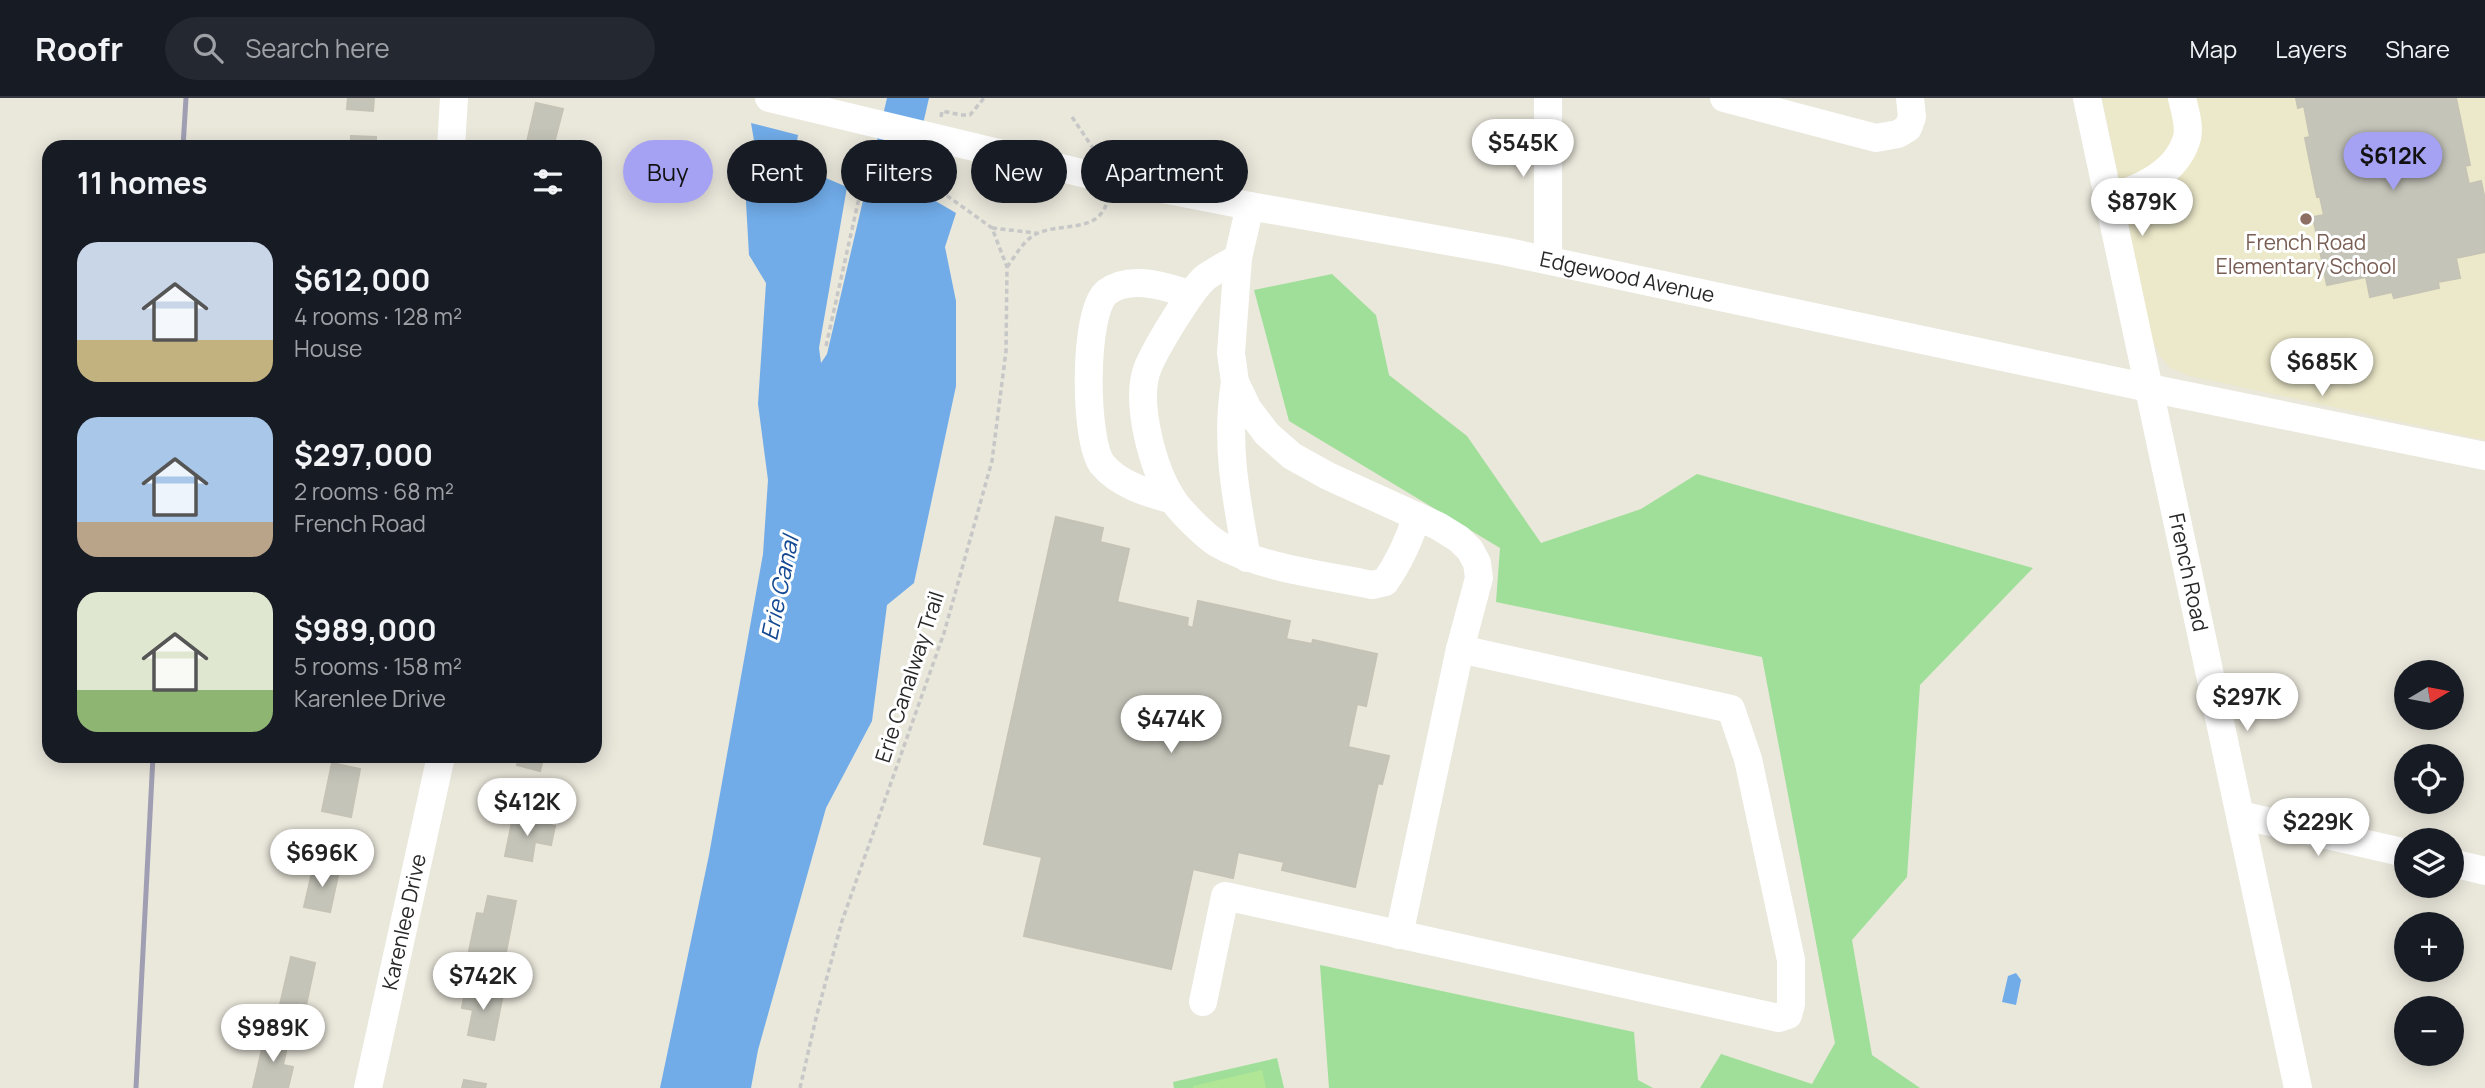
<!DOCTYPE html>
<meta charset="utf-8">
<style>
:root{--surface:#171b24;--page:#242831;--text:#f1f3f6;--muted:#9ea1a6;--line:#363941;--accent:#a5a2f4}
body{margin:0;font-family:Manrope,sans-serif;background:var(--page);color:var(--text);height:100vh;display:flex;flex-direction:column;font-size:26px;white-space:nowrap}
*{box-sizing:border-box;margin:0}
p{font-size:23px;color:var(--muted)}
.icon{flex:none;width:38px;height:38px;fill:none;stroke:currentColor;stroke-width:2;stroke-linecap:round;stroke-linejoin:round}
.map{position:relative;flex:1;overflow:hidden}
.sheet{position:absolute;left:42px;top:42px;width:560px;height:623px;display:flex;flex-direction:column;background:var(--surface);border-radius:21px;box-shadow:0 4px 18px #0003}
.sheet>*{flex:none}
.hud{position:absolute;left:623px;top:42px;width:665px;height:63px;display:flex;gap:14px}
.needle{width:46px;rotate:80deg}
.controls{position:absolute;left:2394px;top:562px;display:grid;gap:14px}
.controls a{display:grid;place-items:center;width:70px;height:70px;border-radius:50%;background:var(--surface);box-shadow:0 4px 18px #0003;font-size:35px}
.price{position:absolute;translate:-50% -60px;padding:0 16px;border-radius:24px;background:#fff;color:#222;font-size:23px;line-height:46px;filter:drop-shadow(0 2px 4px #0008)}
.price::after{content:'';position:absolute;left:50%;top:42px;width:21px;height:16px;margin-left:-10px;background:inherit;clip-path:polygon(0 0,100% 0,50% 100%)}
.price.on{background:var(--accent);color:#111}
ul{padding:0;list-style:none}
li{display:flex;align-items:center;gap:21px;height:175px;padding:0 35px}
li span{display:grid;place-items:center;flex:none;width:196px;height:140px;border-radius:21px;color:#555}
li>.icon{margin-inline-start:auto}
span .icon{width:84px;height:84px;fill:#fffc;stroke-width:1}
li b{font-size:30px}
h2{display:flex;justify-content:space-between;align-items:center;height:84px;padding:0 35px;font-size:30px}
.tag{padding:0 24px;border-radius:32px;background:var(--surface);box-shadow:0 4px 18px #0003;font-size:24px;line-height:63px}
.tag.on{background:var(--accent);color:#111}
header{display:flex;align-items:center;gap:42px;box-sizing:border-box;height:98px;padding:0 35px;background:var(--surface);border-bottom:2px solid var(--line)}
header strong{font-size:33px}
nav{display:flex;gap:38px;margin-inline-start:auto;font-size:24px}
.search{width:490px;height:63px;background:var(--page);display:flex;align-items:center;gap:18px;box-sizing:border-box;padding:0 24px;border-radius:38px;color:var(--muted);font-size:26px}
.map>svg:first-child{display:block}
.education{fill:#ece9ca}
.green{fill:#a0df99}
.pitch{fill:#b0e695}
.water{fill:#71ace9}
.building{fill:#c5c4b9;stroke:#c5c3b5;stroke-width:2}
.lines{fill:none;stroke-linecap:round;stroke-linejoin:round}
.path{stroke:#c7c7c7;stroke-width:3.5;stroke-dasharray:5 3.5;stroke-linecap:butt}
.minor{stroke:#fff;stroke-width:28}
.rail{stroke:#a09eb2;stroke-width:5}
.education-dot{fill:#8d6e63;stroke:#fff;stroke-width:2.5}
.labels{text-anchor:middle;stroke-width:6;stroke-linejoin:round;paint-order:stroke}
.education-label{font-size:21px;fill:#785e54;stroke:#fff}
.street-label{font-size:21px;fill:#282828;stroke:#fff}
.water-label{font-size:23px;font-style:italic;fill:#134892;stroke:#fff}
</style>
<header>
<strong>Roofr</strong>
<div class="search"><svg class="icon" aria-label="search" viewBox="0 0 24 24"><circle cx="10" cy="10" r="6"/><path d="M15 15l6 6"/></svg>Search here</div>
<nav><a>Map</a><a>Layers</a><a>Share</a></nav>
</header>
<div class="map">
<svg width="2485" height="990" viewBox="0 0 2485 990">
<rect width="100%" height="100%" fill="#eae7db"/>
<!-- education -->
<polygon class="education" points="2102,0 2485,0 2485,342 2190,278 2170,270 2160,258 2152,241"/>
<!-- green -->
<g class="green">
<polygon points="1332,176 1376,217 1389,277 1467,338 1541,445 1641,411 1697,376 2033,470 1920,587 1907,779 1852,842 1872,957 1920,990 1700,990 1721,956 1812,986 1835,945 1762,559 1496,504 1500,450 1289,323 1254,192"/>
<polygon points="1320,867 1634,934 1638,982 1653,990 1329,990"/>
<polygon points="1277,960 1284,990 1174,990 1173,984"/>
</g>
<!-- pitch -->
<polygon class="pitch" points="1262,972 1266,990 1193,990 1193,988"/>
<!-- water -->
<g class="water">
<polygon points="887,0 929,0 912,74 927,98 956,115 945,149 956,203 956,288 914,485 887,507 872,623 826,710 758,952 751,990 660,990 709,757 763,456 768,382 758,306 766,185 749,157 744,69 757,60 751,25 798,37 795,56 807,72 847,89 819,250 821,265 827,256"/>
<polygon points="2016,875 2021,882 2016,907 2002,904 2008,878"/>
</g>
<!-- building -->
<g class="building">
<polygon points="348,0 374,0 373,13 347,11"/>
<polygon points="2296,0 2456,0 2470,67 2465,68 2469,86 2481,83 2485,102 2485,154 2456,160 2460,180 2438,184 2439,190 2394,200 2392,194 2370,199 2366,179 2327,187 2313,119 2324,117 2320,99 2317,99 2305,40 2310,39 2304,8 2298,10"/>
<polygon points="536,5 563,11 553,49 526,48"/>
<polygon points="351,38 376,39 376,49 351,49"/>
<polygon points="1056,419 1103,430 1100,444 1129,451 1117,504 1188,520 1187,528 1193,530 1198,503 1290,523 1286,541 1312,546 1313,542 1377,556 1366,608 1357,606 1348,649 1389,658 1382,686 1378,685 1355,789 1282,772 1284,764 1238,754 1233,780 1193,771 1171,871 1024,838 1042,759 984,746"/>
<polygon points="519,658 544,658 540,673 517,667"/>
<polygon points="332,665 360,671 351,719 322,713"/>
<polygon points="513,719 555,728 551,747 535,744 532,763 505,758"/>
<polygon points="314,766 339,773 330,814 304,809"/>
<polygon points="488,798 516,803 505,859 469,853 477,815 484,816"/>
<polygon points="291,859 315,865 304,917 279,911"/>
<polygon points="466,889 503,896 494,942 468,937 473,912 462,910"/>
<polygon points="266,934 289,940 283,967 293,969 288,990 253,990"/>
<polygon points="464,982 486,986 485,990 462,990"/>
</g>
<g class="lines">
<!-- path -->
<g class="path">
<polyline points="941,19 942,13 961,17 970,17 984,0"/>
<polyline points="1072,19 1095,53"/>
<polyline points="992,130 1036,135"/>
<path d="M1007 169C1016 157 1023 143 1036 136 1060 124 1098 136 1107 104"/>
<polyline points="826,248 871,46"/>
<path d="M800 990 816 920 842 823 944 535 992 363 1006 253 1007 169 992 130 939 92C931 82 929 73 932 61"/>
</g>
<!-- minor -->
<g class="minor">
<path id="s1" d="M769 0 1086 76 1250 108 1503 153 2149 290 2485 358"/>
<polyline points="1548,0 1548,162"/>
<polyline points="1724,0 1876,40 1898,36 1908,30 1912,19 1910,0"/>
<path id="s2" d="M2087 0 2298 990"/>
<polyline points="451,49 454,0"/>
<path d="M2109 100C2139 91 2175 76 2186 43 2191 31 2185 13 2182 0"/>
<polyline points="1250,108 1238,160 1231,255 1235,284 1248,311 1267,336 1292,358 1328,378 1438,428 1459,441 1470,452 1477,465 1479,480 1460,551 1399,837"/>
<path d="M1238 160C1228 166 1216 172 1206 179 1191 191 1156 250 1148 269 1134 303 1153 372 1173 402 1181 414 1206 439 1218 446 1260 470 1325 477 1372 487L1385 484C1400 463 1409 442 1417 418"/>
<path d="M1235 284C1225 346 1236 399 1247 460"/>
<path d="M1173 402C1148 395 1119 387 1102 366 1084 342 1083 212 1107 194 1131 176 1166 189 1190 196"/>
<polyline points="2240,717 2406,755"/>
<polyline points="2452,765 2485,773"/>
<polyline points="1203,904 1225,798 1779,920 1788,917 1791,906 1791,862 1748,661 1731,611 1460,551"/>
<path id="s3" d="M368 990 441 658"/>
</g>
<!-- rail -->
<g class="rail">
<polyline points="183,49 186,0"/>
<polyline points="136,990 153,658"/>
</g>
</g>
<!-- markers -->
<circle class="education-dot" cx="2306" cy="121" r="7"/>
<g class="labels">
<!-- education labels -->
<g class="education-label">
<text x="2306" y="152">French Road<tspan x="2306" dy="24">Elementary School</tspan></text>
</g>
<!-- street labels -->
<g class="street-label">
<text dy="7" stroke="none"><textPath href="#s1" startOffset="877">Edgewood Avenue</textPath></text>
<text dy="7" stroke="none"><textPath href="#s2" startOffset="485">French Road</textPath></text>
<text transform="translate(910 579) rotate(-72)" y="7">Erie Canalway Trail</text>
<text dy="7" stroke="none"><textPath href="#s3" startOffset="170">Karenlee Drive</textPath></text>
</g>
<!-- water labels -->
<g class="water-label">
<text transform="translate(780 490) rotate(-78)" y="8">Erie Canal</text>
</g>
</g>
</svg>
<div class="controls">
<a><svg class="needle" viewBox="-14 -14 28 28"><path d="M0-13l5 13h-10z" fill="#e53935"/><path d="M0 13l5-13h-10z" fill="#9ea1a6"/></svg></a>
<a><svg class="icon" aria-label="locate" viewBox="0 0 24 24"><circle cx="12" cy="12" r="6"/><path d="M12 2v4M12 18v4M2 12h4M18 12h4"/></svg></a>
<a><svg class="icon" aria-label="layers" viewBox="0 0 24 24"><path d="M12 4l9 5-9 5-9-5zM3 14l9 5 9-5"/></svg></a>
<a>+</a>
<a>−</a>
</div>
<b class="price" style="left:1523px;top:81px">$545K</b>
<b class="price on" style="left:2393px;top:94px">$612K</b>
<b class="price" style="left:2142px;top:140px">$879K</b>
<b class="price" style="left:2322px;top:300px">$685K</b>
<b class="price" style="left:2247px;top:635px">$297K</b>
<b class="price" style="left:1171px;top:657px">$474K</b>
<b class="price" style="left:527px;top:740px">$412K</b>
<b class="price" style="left:2318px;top:760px">$229K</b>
<b class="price" style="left:322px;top:791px">$696K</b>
<b class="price" style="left:483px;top:914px">$742K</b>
<b class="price" style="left:273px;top:966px">$989K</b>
<div class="hud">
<a class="tag on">Buy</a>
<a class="tag">Rent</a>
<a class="tag">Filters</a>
<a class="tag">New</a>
<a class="tag">Apartment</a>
</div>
<section class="sheet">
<h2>11 homes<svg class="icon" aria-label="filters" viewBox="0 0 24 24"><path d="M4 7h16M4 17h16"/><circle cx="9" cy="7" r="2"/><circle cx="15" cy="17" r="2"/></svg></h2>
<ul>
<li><span style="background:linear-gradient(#c9d6e8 70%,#c2b280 0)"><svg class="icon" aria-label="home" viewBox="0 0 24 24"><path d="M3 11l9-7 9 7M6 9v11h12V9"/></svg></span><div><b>$612,000</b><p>4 rooms · 128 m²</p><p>House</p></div></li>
<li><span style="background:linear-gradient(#a9c7e8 75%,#b9a48a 0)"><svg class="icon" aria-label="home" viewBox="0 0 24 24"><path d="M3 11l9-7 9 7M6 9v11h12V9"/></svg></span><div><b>$297,000</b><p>2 rooms · 68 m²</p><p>French Road</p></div></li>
<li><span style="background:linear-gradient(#dfe7d0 70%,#8fb573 0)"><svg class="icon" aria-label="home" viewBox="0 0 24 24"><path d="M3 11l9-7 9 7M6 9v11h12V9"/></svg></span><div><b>$989,000</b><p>5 rooms · 158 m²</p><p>Karenlee Drive</p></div></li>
</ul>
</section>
</div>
